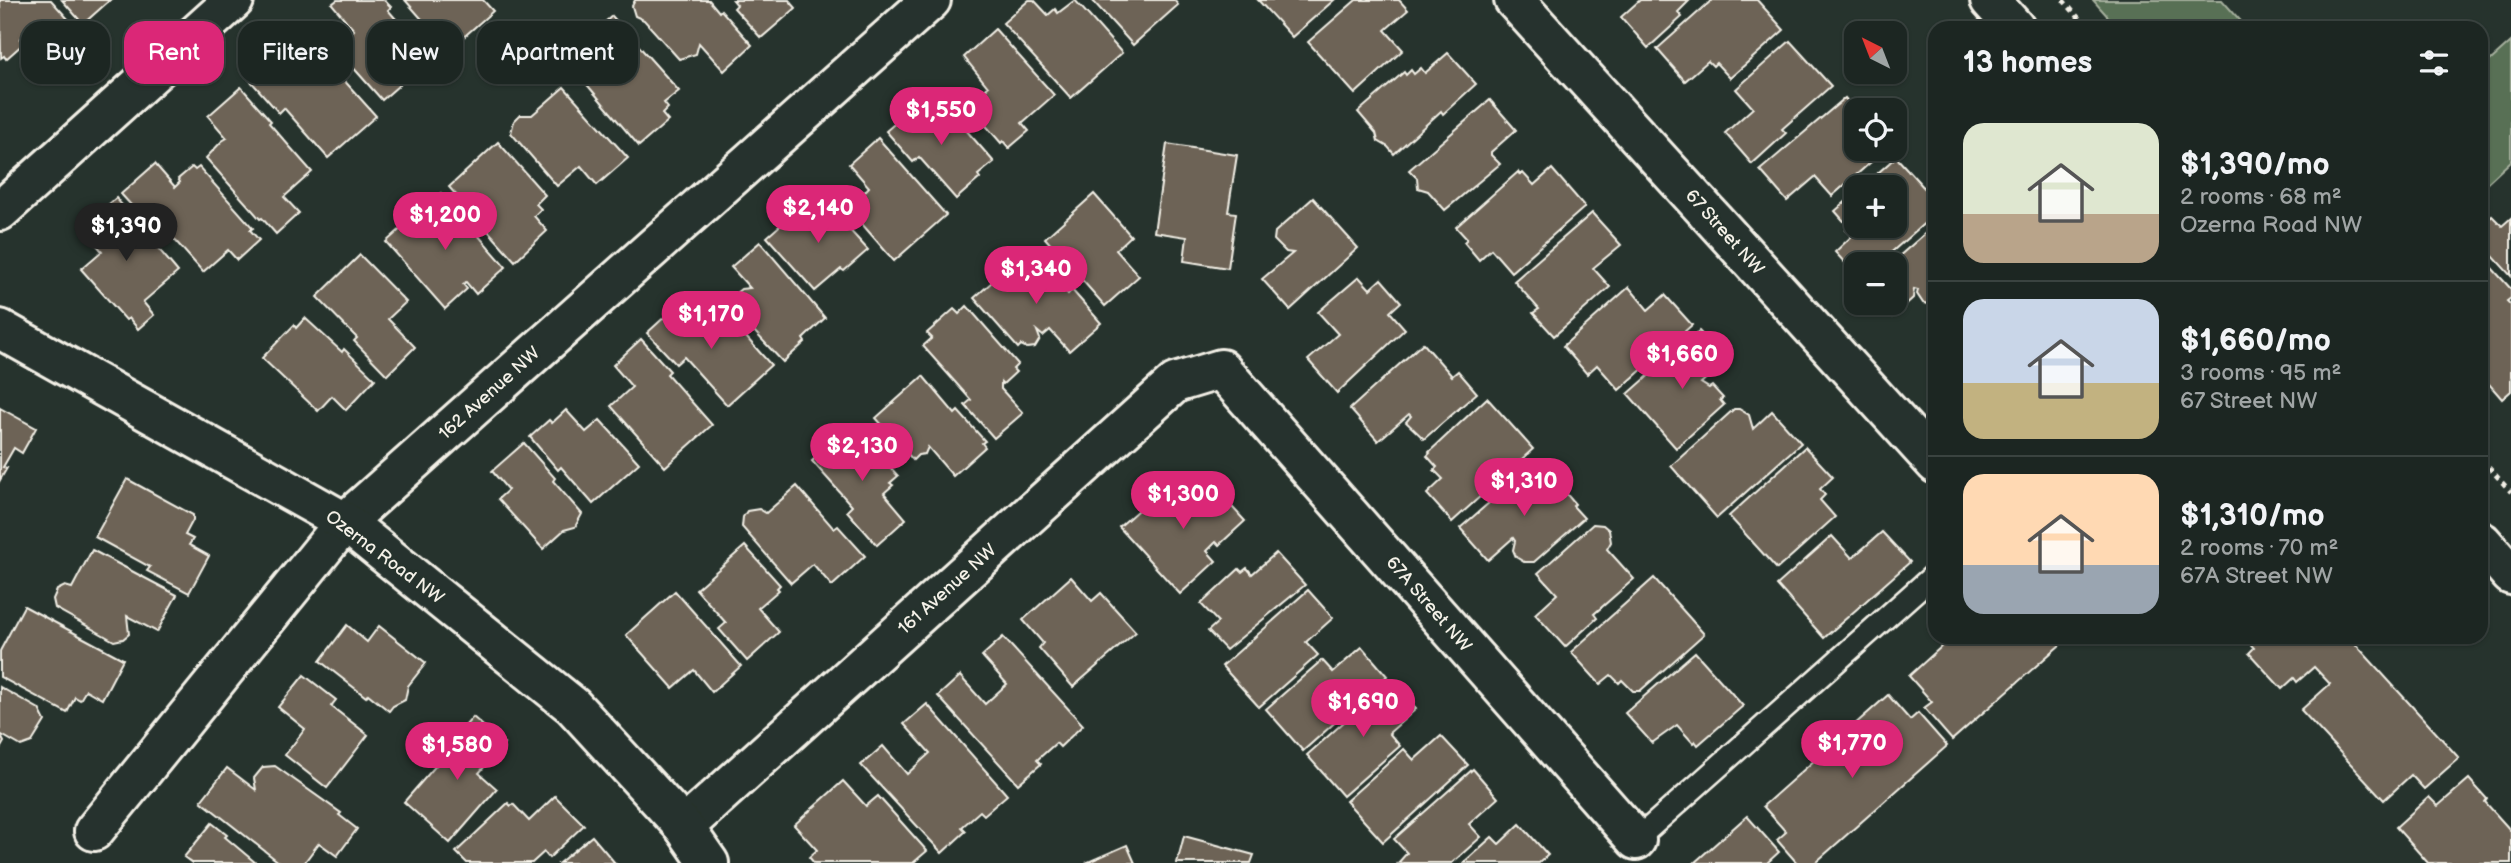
<!DOCTYPE html>
<meta charset="utf-8">
<style>
:root{--surface:#1c2622;--page:#29322f;--text:#f1f3f6;--muted:#a0a5a5;--line:#3a4340;--accent:#db2777}
body{margin:0;font-family:"Balsamiq Sans",sans-serif;background:var(--page);color:var(--text);height:100vh;display:flex;flex-direction:column;font-size:26px;white-space:nowrap}
*{box-sizing:border-box;margin:0}
p{font-size:23px;color:var(--muted)}
.icon{flex:none;width:38px;height:38px;fill:none;stroke:currentColor;stroke-width:2;stroke-linecap:round;stroke-linejoin:round}
.map{position:relative;flex:1;overflow:hidden}
.details{position:absolute;left:1928px;top:21px;width:560px;height:623px;display:flex;flex-direction:column;background:var(--surface);border-radius:21px;box-shadow:0 2px 5px #0004,0 0 0 2px var(--line)}
.details>*{flex:none}
.top-card{position:absolute;left:21px;top:21px;width:665px;height:63px;display:flex;gap:14px}
.needle{width:46px;rotate:318deg}
.buttons{position:absolute;left:1844px;top:21px;display:grid;gap:14px}
.buttons a{display:grid;place-items:center;width:63px;height:63px;border-radius:14px;background:var(--surface);box-shadow:0 2px 5px #0004,0 0 0 2px var(--line);font-size:35px}
.price{position:absolute;translate:-50% -60px;padding:0 16px;border-radius:24px;background:var(--accent);color:#fff;font-size:23px;line-height:46px;filter:drop-shadow(0 2px 4px #0008)}
.price::after{content:'';position:absolute;left:50%;top:42px;width:21px;height:16px;margin-left:-10px;background:inherit;clip-path:polygon(0 0,100% 0,50% 100%)}
.price.selected{background:#222;color:#fff}
ul{padding:0;list-style:none}
li{display:flex;align-items:center;gap:21px;height:175px;padding:0 35px}
li+li{border-top:2px solid var(--line)}
li span{display:grid;place-items:center;flex:none;width:196px;height:140px;border-radius:21px;color:#555}
li>.icon{margin-inline-start:auto}
span .icon{width:84px;height:84px;fill:#fffc;stroke-width:1}
li b{font-size:30px}
h2{display:flex;justify-content:space-between;align-items:center;height:84px;padding:0 35px;font-size:30px}
.tag{padding:0 24px;border-radius:21px;background:var(--surface);box-shadow:0 2px 5px #0004,0 0 0 2px var(--line);font-size:24px;line-height:63px}
.tag.selected{background:var(--accent);color:#fff}
.map>svg:first-child{display:block}
.green{fill:#587055;stroke:#a6b09e;stroke-width:2}
.building{fill:#6d6456;stroke:#f4f1e8;stroke-width:2}
.lines{fill:none;stroke-linecap:round;stroke-linejoin:round}
.service-casing{stroke:#f4f1e8;stroke-width:26}
.minor-casing{stroke:#f4f1e8;stroke-width:44}
.tertiary-casing{stroke:#f4f1e8;stroke-width:44}
.secondary-casing{stroke:#f4f1e8;stroke-width:44}
.path{stroke:#f4f1e8;stroke-width:4.5;stroke-dasharray:5 5;stroke-linecap:butt}
.service{stroke:#26332d;stroke-width:21}
.minor{stroke:#26332d;stroke-width:38}
.tertiary{stroke:#26332d;stroke-width:38}
.secondary{stroke:#26332d;stroke-width:38}
.labels{text-anchor:middle;stroke-width:5;stroke-linejoin:round;paint-order:stroke}
.street-label{font-size:18px;fill:#f4f1e8;stroke:#26332d}
</style>
<div class="map">
<svg width="2511" height="863" viewBox="0 0 2511 863">
<rect width="100%" height="100%" fill="#26332d"/>
<filter id="ink" filterUnits="userSpaceOnUse"><feTurbulence type="fractalNoise" baseFrequency=".0143" numOctaves="2"/><feDisplacementMap in="SourceGraphic" scale="14" xChannelSelector="R" yChannelSelector="G"/><feConvolveMatrix kernelMatrix="1 2 1 2 8 2 1 2 1" color-interpolation-filters="sRGB"/></filter>
<g filter="url(#ink)">
<!-- green -->
<g class="green">
<polygon points="2093,0 2222,0 2247,28 2118,28"/>
<polygon points="2511,42 2511,161 2482,188 2482,68"/>
</g>
<!-- building -->
<g class="building">
<polygon points="0,0 51,0 77,29 44,58 24,36 20,39 24,43 6,59 4,56 1,58"/>
<polygon points="62,0 110,0 83,24"/>
<polygon points="337,0 384,0 391,7 388,10 430,58 382,100 335,47 354,30 332,4"/>
<polygon points="405,0 483,0 493,11 449,50"/>
<polygon points="635,0 709,0 719,12 721,10 752,45 724,71 699,43 696,54 679,59 644,20 635,16 632,6"/>
<polygon points="733,0 789,0 796,8 761,38 734,8 737,5"/>
<polygon points="1029,0 1034,0 1048,15 1055,9 1058,13 1075,0 1122,53 1071,98 1003,23"/>
<polygon points="1092,0 1174,0 1178,5 1133,45"/>
<polygon points="1258,0 1334,0 1292,37"/>
<polygon points="1356,0 1399,0 1408,10 1385,30 1403,50 1355,94 1308,42"/>
<polygon points="1640,0 1690,0 1678,12 1682,17 1648,48 1621,17"/>
<polygon points="1712,0 1757,0 1784,30 1730,78 1716,63 1713,66 1708,61 1685,81 1657,49"/>
<polygon points="612,16 679,91 664,103 668,108 662,114 668,121 639,146 567,61 591,40 588,37"/>
<polygon points="995,29 1054,95 1022,123 1029,131 1009,148 1003,141 1001,143 968,105 988,87 964,57"/>
<polygon points="1790,41 1831,86 1782,129 1786,133 1752,164 1725,133 1753,108 1736,89"/>
<polygon points="283,49 303,70 305,68 308,72 324,58 376,116 328,158 284,108 279,113 249,79"/>
<polygon points="1448,53 1476,84 1443,114 1441,111 1394,154 1388,147 1378,141 1376,133 1358,112 1404,72 1406,75 1411,70 1414,74 1421,68 1425,73"/>
<polygon points="241,87 271,121 269,123 312,172 284,197 299,213 276,234 262,218 260,219 206,158 222,141 227,138 208,116"/>
<polygon points="564,87 628,158 597,185 581,166 557,186 511,133 514,121 520,115 532,115"/>
<polygon points="1845,98 1857,112 1857,149 1886,149 1832,196 1815,177 1787,201 1760,170"/>
<polygon points="922,100 935,115 945,106 994,162 978,175 980,178 956,199 919,157 913,162 886,131"/>
<polygon points="1490,100 1516,130 1491,152 1491,155 1500,164 1445,210 1428,191 1418,188 1417,178 1409,170"/>
<polygon points="878,138 946,215 894,261 849,209 869,187 849,164"/>
<polygon points="498,142 545,195 536,204 541,209 534,216 547,231 515,261 449,187"/>
<polygon points="1167,144 1237,155 1228,212 1236,213 1228,268 1184,261 1187,237 1154,232"/>
<polygon points="1896,157 1936,201 1936,213 1878,264 1857,264 1857,276 1835,252 1852,236 1846,230 1849,227 1835,211 1857,192 1857,226 1895,226 1895,187 1862,187"/>
<polygon points="155,164 175,187 180,182 178,179 192,167 195,170 199,167 253,228 250,230 259,240 237,260 228,250 203,272 158,221 151,227 121,194"/>
<polygon points="1552,169 1585,207 1511,272 1491,249 1479,260 1464,242 1467,239 1456,227 1518,172 1520,175 1523,173 1534,185"/>
<polygon points="441,193 506,267 476,294 466,282 463,284 467,289 445,309 386,242"/>
<polygon points="1094,194 1131,236 1116,250 1139,276 1105,306 1045,238"/>
<polygon points="116,198 178,272 143,302 154,315 138,329 129,318 126,320 81,269 102,251 82,228"/>
<polygon points="1313,198 1358,248 1290,310 1262,279 1293,253 1286,252 1274,240 1275,232"/>
<polygon points="821,203 824,206 826,204 868,250 844,271 841,269 815,291 767,237 794,213 801,220"/>
<polygon points="1592,213 1621,245 1593,268 1610,287 1554,336 1533,313 1539,309 1514,281"/>
<polygon points="2492,216 2502,226 2511,218 2511,276 2482,244 2482,226"/>
<polygon points="1936,224 1936,305 1923,303 1917,294 1918,290 1914,289 1913,298 1892,317 1879,303 1895,303 1895,264 1890,264"/>
<polygon points="760,242 825,318 803,339 805,342 783,362 735,311 733,304 736,293 741,289 750,288 731,267"/>
<polygon points="1028,250 1068,294 1072,290 1101,323 1069,351 1050,330 1043,336 1037,331 1040,339 1035,347 1027,348 1021,345 1018,348 974,298"/>
<polygon points="360,255 406,302 388,319 415,347 387,375 354,341 357,338 317,297"/>
<polygon points="2482,257 2511,289 2511,298 2507,301 2511,305 2511,391 2502,399 2482,376"/>
<polygon points="1359,277 1370,289 1381,279 1401,302 1390,312 1405,329 1337,393 1308,360 1338,334 1318,312"/>
<polygon points="1629,287 1648,310 1665,295 1692,325 1619,390 1597,365 1587,374 1563,346"/>
<polygon points="680,303 701,327 721,309 771,365 727,405 684,357 676,364 647,333"/>
<polygon points="967,306 1018,364 1013,369 1016,372 1003,384 1001,382 1001,389 1023,413 994,438 965,405 971,400 923,346 932,338 927,333 954,309 959,314"/>
<polygon points="305,318 342,352 344,349 375,379 346,410 332,396 318,411 262,358 294,325 296,328"/>
<polygon points="1699,331 1726,361 1701,383 1709,388 1712,386 1723,398 1720,400 1724,405 1676,448 1628,394"/>
<polygon points="641,339 670,371 667,374 712,425 665,467 611,406 632,387 613,365"/>
<polygon points="1423,343 1452,376 1458,371 1477,393 1424,439 1406,422 1411,416 1409,414 1378,441 1350,409"/>
<polygon points="923,376 955,414 958,411 985,441 982,443 985,447 953,476 928,447 925,454 918,455 913,460 876,418"/>
<polygon points="1487,398 1533,449 1452,522 1427,494 1443,479 1434,470 1437,467 1427,456 1430,453 1429,452"/>
<polygon points="0,408 36,428 22,453 14,448 3,467 7,468 0,480"/>
<polygon points="1734,409 1739,409 1749,415 1753,429 1772,411 1801,443 1717,518 1671,466"/>
<polygon points="566,410 586,432 600,420 639,463 593,504 561,467 558,470 530,437 549,420 552,423"/>
<polygon points="852,424 898,476 890,483 893,485 884,493 906,519 877,545 847,511 852,506 812,461"/>
<polygon points="524,443 555,478 553,481 582,514 575,527 564,530 543,549 498,499 508,490 492,471"/>
<polygon points="1805,447 1833,477 1820,489 1825,495 1820,500 1835,517 1777,569 1729,516"/>
<polygon points="1535,463 1556,487 1559,485 1575,504 1573,506 1584,518 1534,562 1524,562 1516,557 1513,550 1515,541 1513,538 1488,560 1460,528"/>
<polygon points="1199,471 1245,521 1219,545 1216,542 1207,551 1216,561 1180,594 1119,527 1156,494 1165,504"/>
<polygon points="127,479 193,515 193,520 185,535 193,539 189,545 209,556 189,593 147,571 150,567 95,537"/>
<polygon points="797,486 834,529 838,526 865,556 832,586 813,564 791,583 742,527 743,517 747,511 759,509 766,513"/>
<polygon points="1593,524 1603,525 1609,530 1611,542 1607,549 1634,579 1594,614 1597,618 1565,647 1535,614 1557,594 1538,573"/>
<polygon points="1882,532 1910,562 1824,638 1777,585 1832,536 1852,558"/>
<polygon points="745,546 780,585 777,588 779,590 758,608 779,632 747,661 719,629 726,623 696,589"/>
<polygon points="92,550 177,595 157,632 127,616 129,634 123,639 114,641 55,608 53,599 57,590 65,586 72,588"/>
<polygon points="1276,553 1305,585 1226,650 1208,631 1218,622 1201,604 1239,569 1242,572 1247,568 1252,574"/>
<polygon points="1071,577 1092,601 1101,593 1136,632 1073,687 1039,648 1043,643 1023,620"/>
<polygon points="1654,578 1704,634 1640,691 1633,691 1622,680 1619,683 1611,675 1600,684 1571,652"/>
<polygon points="1308,590 1333,618 1306,642 1318,655 1259,707 1222,666"/>
<polygon points="675,591 741,666 712,692 694,670 673,688 626,635"/>
<polygon points="24,606 123,659 102,699 86,690 80,700 75,697 67,713 0,677 0,651"/>
<polygon points="347,625 367,642 379,626 426,663 408,686 405,700 393,706 389,711 368,694 366,697 320,661"/>
<polygon points="1003,637 1083,725 1060,747 1056,743 1037,760 1041,764 1018,784 938,696 960,676 985,704 1007,684 982,656"/>
<polygon points="1952,637 2069,637 1952,740 1924,708 1932,702 1909,676"/>
<polygon points="2244,637 2349,637 2459,758 2424,789 2411,775 2384,800 2301,710 2330,684 2314,667 2297,682 2294,678 2282,689 2249,653 2254,648"/>
<polygon points="1362,647 1387,676 1303,751 1266,709 1322,660 1333,672"/>
<polygon points="1695,652 1743,706 1698,745 1695,741 1693,743 1677,725 1652,743 1625,713"/>
<polygon points="304,675 336,700 331,706 368,735 327,788 285,755 305,729 278,707"/>
<polygon points="1391,680 1416,709 1389,733 1400,746 1343,796 1307,755"/>
<polygon points="0,687 39,709 45,721 32,742 21,746 0,734 4,742 0,749"/>
<polygon points="1888,695 1910,720 1918,713 1947,746 1815,863 1797,863 1777,840 1786,832 1763,806"/>
<polygon points="927,704 1007,795 984,815 980,811 962,827 966,831 942,853 861,765 883,746 907,774 930,753 904,724"/>
<polygon points="473,717 504,744 479,773 497,789 450,843 404,802 446,754 443,751"/>
<polygon points="1441,736 1468,765 1383,842 1346,801 1404,749 1414,760"/>
<polygon points="275,766 341,813 339,815 357,829 337,856 319,843 304,863 280,863 201,801 227,768 256,790 254,778 263,767"/>
<polygon points="1473,769 1498,798 1469,824 1481,837 1452,863 1398,863 1407,853 1394,839"/>
<polygon points="2469,779 2487,799 2485,802 2511,831 2511,863 2428,863 2396,827 2429,797 2438,806"/>
<polygon points="843,781 866,806 878,796 927,851 913,863 814,863 809,857 817,850 794,825"/>
<polygon points="555,796 584,825 549,858 544,852 532,863 467,863 456,852 508,803 511,806 513,804 529,821"/>
<polygon points="1747,816 1779,852 1767,863 1694,863"/>
<polygon points="212,823 227,835 225,837 256,863 192,863 184,857"/>
<polygon points="1520,824 1548,855 1539,863 1463,863 1492,837 1499,844"/>
<polygon points="592,836 615,863 559,863"/>
<polygon points="1184,836 1254,855 1251,863 1177,863"/>
<polygon points="1127,845 1135,863 1086,863"/>
</g>
<g class="lines">
<defs>
<polyline id="service" points="1636,840 1936,573"/>
<g id="minor">
<polyline points="1514,0 1936,464"/>
<polyline points="0,211 234,0"/>
<polyline points="684,827 1175,383 1221,369 1636,840"/>
<polyline points="94,831 345,522 931,0"/>
</g>
<polyline id="tertiary" points="0,329 345,522 573,706 684,827 709,863"/>
<g id="secondary">
<polyline points="1990,0 2015,28"/>
<polyline points="2482,542 2511,575"/>
</g>
</defs>
<!-- service casing -->
<use href="#service" class="service-casing"/>
<!-- minor casing -->
<use href="#minor" class="minor-casing"/>
<!-- tertiary casing -->
<use href="#tertiary" class="tertiary-casing"/>
<!-- secondary casing -->
<use href="#secondary" class="secondary-casing"/>
<!-- path -->
<g class="path">
<polyline points="2063,0 2088,28"/>
<polyline points="2482,460 2511,492"/>
</g>
<!-- service -->
<use href="#service" class="service"/>
<!-- minor -->
<use href="#minor" class="minor"/>
<!-- tertiary -->
<use href="#tertiary" class="tertiary"/>
<!-- secondary -->
<use href="#secondary" class="secondary"/>
</g>
</g>
<g class="labels">
<!-- street labels -->
<g class="street-label">
<text transform="translate(1725 232) rotate(48)" y="6">67 Street NW</text>
<text transform="translate(489 393) rotate(-42)" y="6">162 Avenue NW</text>
<text transform="translate(385 557) rotate(37)" y="6">Ozerna Road NW</text>
<text transform="translate(947 589) rotate(-42)" y="6">161 Avenue NW</text>
<text transform="translate(1429 604) rotate(49)" y="6">67A Street NW</text>
</g>
</g>
</svg>
<div class="buttons">
<a><svg class="needle" viewBox="-14 -14 28 28"><path d="M0-13l5 13h-10z" fill="#e53935"/><path d="M0 13l5-13h-10z" fill="#a0a5a5"/></svg></a>
<a><svg class="icon" aria-label="locate" viewBox="0 0 24 24"><circle cx="12" cy="12" r="6"/><path d="M12 2v4M12 18v4M2 12h4M18 12h4"/></svg></a>
<a>+</a>
<a>−</a>
</div>
<b class="price" style="left:941px;top:147px">$1,550</b>
<b class="price" style="left:818px;top:245px">$2,140</b>
<b class="price" style="left:445px;top:252px">$1,200</b>
<b class="price selected" style="left:126px;top:263px">$1,390</b>
<b class="price" style="left:1036px;top:306px">$1,340</b>
<b class="price" style="left:711px;top:351px">$1,170</b>
<b class="price" style="left:1682px;top:391px">$1,660</b>
<b class="price" style="left:862px;top:483px">$2,130</b>
<b class="price" style="left:1524px;top:518px">$1,310</b>
<b class="price" style="left:1183px;top:531px">$1,300</b>
<b class="price" style="left:1363px;top:739px">$1,690</b>
<b class="price" style="left:1852px;top:780px">$1,770</b>
<b class="price" style="left:457px;top:782px">$1,580</b>
<div class="top-card">
<a class="tag">Buy</a>
<a class="tag selected">Rent</a>
<a class="tag">Filters</a>
<a class="tag">New</a>
<a class="tag">Apartment</a>
</div>
<section class="details">
<h2>13 homes<svg class="icon" aria-label="filters" viewBox="0 0 24 24"><path d="M4 7h16M4 17h16"/><circle cx="9" cy="7" r="2"/><circle cx="15" cy="17" r="2"/></svg></h2>
<ul>
<li><span style="background:linear-gradient(#dfe7d0 65%,#b9a48a 0)"><svg class="icon" aria-label="home" viewBox="0 0 24 24"><path d="M3 11l9-7 9 7M6 9v11h12V9"/></svg></span><div><b>$1,390/mo</b><p>2 rooms · 68 m²</p><p>Ozerna Road NW</p></div></li>
<li><span style="background:linear-gradient(#c9d6e8 60%,#c2b280 0)"><svg class="icon" aria-label="home" viewBox="0 0 24 24"><path d="M3 11l9-7 9 7M6 9v11h12V9"/></svg></span><div><b>$1,660/mo</b><p>3 rooms · 95 m²</p><p>67 Street NW</p></div></li>
<li><span style="background:linear-gradient(#ffd9b3 65%,#9aa5b1 0)"><svg class="icon" aria-label="home" viewBox="0 0 24 24"><path d="M3 11l9-7 9 7M6 9v11h12V9"/></svg></span><div><b>$1,310/mo</b><p>2 rooms · 70 m²</p><p>67A Street NW</p></div></li>
</ul>
</section>
</div>
